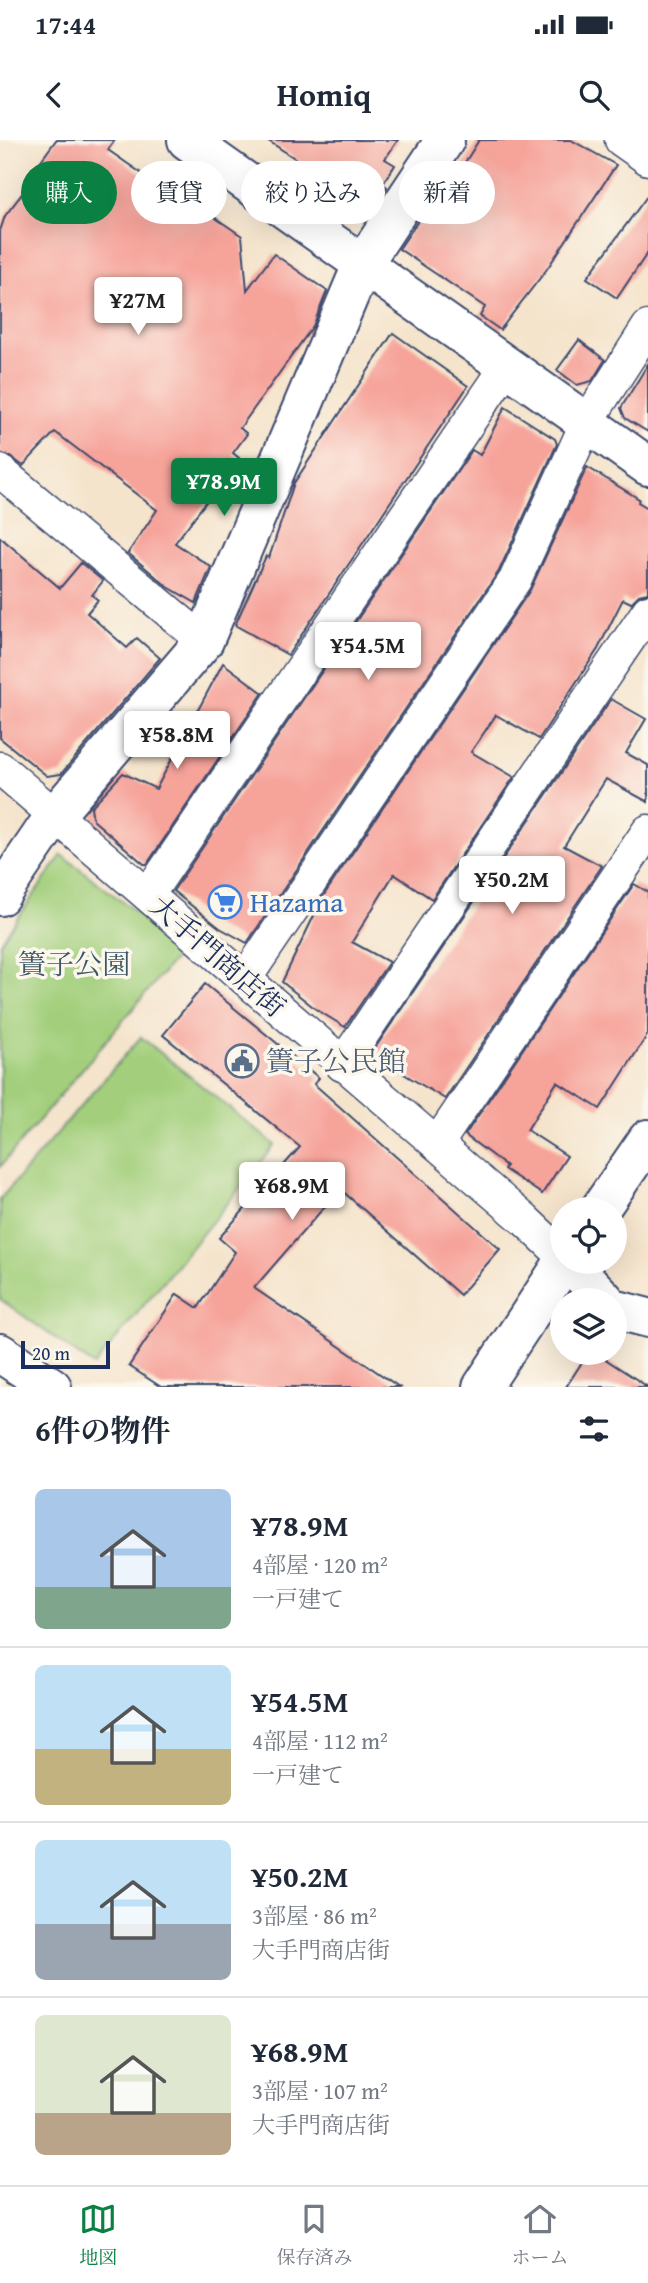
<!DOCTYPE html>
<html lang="ja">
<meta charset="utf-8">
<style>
:root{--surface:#fff;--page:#f2f2f3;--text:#1f2937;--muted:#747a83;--line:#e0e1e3;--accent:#0b8043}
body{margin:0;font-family:"Gentium Book Plus","Noto Serif JP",serif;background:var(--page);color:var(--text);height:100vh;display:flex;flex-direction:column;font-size:26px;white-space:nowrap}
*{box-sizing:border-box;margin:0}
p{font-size:23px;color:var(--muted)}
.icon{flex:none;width:38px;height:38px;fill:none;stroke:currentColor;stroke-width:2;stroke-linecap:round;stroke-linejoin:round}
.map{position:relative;height:1247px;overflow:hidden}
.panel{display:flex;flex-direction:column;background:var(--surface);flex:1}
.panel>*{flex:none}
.top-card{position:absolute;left:21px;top:21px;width:607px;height:63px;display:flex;gap:14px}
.controls{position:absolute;left:550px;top:1057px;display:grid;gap:14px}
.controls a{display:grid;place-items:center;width:77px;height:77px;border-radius:50%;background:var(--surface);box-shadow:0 7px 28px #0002;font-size:35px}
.scale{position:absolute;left:21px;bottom:18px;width:89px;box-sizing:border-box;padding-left:7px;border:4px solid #1b2f5e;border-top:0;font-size:19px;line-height:24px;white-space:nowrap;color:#1b2f5e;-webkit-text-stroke:5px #fbf7ec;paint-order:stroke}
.price{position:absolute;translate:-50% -60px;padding:0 16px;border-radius:7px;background:#fff;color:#222;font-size:23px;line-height:46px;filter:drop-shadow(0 2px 4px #0008)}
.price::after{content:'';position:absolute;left:50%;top:42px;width:21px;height:16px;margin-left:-10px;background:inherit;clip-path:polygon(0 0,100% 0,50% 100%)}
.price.on{background:var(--accent);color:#fff}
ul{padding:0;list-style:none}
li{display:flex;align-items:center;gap:21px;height:175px;padding:0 35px}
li+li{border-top:2px solid var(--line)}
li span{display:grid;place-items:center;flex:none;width:196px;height:140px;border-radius:10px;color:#555}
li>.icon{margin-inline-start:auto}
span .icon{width:84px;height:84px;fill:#fffc;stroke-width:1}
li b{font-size:30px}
h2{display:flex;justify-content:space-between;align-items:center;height:84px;padding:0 35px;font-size:30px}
.tag{padding:0 24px;border-radius:32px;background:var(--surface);box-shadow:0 7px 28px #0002;font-size:24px;line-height:63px}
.tag.on{background:var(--accent);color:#fff}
.status{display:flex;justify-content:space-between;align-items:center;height:49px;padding:0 35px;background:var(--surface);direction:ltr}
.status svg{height:19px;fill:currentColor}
header{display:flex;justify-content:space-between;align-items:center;height:91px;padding:0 35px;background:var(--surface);font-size:32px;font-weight:700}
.menu{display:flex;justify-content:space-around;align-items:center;height:98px;border-top:2px solid var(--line);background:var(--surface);font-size:19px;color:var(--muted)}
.menu a{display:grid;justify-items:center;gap:4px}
.menu .on{color:var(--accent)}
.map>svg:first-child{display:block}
.green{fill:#a3cf7c;stroke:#5f7f6d;stroke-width:2}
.building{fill:#f6a39a}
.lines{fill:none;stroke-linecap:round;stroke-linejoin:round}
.minor-casing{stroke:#3c4a6e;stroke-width:35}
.tertiary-casing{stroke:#3c4a6e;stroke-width:42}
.minor{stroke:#fff;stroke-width:32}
.tertiary{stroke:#fff;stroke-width:38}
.labels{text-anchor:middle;stroke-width:7;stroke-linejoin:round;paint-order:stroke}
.shop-label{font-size:28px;fill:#366cbe;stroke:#fbf7ec;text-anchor:start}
.street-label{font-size:28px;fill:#1b2f5e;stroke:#fbf7ec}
.park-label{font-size:28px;fill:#3d5766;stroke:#fbf7ec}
.service-label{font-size:28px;fill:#4e5e75;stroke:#fbf7ec;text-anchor:start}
</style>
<div class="status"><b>17:44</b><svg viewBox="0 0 49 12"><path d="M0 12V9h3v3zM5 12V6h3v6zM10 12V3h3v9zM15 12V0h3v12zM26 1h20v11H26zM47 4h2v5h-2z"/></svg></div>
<header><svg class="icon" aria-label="back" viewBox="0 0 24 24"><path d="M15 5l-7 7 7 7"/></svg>Homiq<svg class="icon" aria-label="search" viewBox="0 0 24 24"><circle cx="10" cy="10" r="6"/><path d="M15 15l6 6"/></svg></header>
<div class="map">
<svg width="648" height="1247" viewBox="0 0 648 1247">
<rect width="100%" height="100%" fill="#fbf7ec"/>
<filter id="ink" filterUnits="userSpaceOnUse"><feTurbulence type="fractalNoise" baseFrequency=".0143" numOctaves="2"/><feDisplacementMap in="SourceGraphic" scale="14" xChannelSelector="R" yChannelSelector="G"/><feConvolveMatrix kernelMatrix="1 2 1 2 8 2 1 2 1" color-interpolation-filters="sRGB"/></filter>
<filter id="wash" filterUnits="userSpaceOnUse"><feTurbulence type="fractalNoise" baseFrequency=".00686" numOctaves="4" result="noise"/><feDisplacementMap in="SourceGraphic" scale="28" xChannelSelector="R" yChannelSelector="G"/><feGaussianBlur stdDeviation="1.57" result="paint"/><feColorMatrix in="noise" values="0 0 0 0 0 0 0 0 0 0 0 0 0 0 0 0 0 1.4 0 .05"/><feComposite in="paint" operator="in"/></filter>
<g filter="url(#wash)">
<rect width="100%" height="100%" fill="#f5e4cc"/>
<!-- green -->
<g class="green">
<polygon points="62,715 183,809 0,1027 0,803"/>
<polygon points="141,897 275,1005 94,1226 0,1159 0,1059"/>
</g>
<g id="blocks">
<!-- building -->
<g class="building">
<polygon points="56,0 115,0 108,10 154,42 163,30 203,59 198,66 242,96 247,150 274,114 327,151 313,186 240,288 247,294 233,313 239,318 175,403 211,427 196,463 168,447 128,413 157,370 55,292 23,326 11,317 0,313 0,91 5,76 41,29 37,26"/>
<polygon points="267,0 398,0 385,19 395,25 383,44 387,47 367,78 295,35 302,23"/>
<polygon points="479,0 571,0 616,25 547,129 500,190 480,176 485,167 399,109 454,28 459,32"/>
<polygon points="648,55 648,112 617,158 587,138"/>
<polygon points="393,193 468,246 288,515 235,485 266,416 269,418 294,343"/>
<polygon points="579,200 605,220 592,241 577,245 557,230"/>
<polygon points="648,224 648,292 625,278 621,268"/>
<polygon points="505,267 555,299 557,304 499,431 247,803 220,788 173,751 472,310 480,315"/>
<polygon points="587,327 639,359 638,362 648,368 648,453 639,455 631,463 623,459 598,509 539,599 496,575 471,612 514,637 432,759 394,734 352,802 389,822 345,887 317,870 282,842 324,755 530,450"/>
<polygon points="0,397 60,448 81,423 103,441 92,455 98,460 87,473 127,508 137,498 160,518 61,634 47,636 0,598"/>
<polygon points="223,523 263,553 147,724 144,724 93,680 91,667 123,633 156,649"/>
<polygon points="611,559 646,579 626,613 648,625 648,662 606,639 564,706 602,726 445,959 371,914"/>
<polygon points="634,744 648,752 648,894 600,969 557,942 527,990 567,1016 542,1054 504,1029 506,1026 465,995"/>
<polygon points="205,844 319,938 314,944 500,1109 460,1155 340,1049 254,1148 399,1247 161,1247 129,1226 177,1154 198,1168 235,1112 219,1098 300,1007 163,895"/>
<polygon points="588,1213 596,1213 648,1247 566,1247"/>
</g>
</g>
</g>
<g filter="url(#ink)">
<use href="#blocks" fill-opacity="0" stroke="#3c4a6e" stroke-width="2"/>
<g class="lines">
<defs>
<g id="minor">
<polyline points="621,0 648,19"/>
<polyline points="0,331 204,501"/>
<polyline points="0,628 525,1080 562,1115"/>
<polyline points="148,755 507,226"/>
<polyline points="245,839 515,440 587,282 648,187"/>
<polyline points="342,925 648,471"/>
<polyline points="437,1004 648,691"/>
</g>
<g id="tertiary">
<polyline points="187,0 648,326"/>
<polyline points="0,756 55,675 204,501 362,125 445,0"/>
<polyline points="600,1069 648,999"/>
<polyline points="569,1122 605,1160"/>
<polyline points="614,1169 648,1178"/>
<polyline points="0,1213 52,1247"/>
<polyline points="482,1247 564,1122"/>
</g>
</defs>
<!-- minor casing -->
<use href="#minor" class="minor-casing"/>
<!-- tertiary casing -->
<use href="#tertiary" class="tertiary-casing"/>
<!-- minor -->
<use href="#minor" class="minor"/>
<!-- tertiary -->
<use href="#tertiary" class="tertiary"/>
</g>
</g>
<!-- icons -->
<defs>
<symbol id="supermarket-ring" viewBox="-11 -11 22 22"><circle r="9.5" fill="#fbf7ec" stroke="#3f7fe0" stroke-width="1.5"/><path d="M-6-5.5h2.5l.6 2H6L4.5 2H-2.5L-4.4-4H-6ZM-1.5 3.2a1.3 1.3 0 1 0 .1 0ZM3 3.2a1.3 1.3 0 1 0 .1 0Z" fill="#3f7fe0"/></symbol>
<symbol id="civic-ring" viewBox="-11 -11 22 22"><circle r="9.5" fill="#fbf7ec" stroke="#5c6f8a" stroke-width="1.5"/><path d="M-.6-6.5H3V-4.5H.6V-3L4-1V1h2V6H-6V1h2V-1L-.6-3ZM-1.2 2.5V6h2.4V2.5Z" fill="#5c6f8a"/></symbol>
</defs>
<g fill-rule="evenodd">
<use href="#supermarket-ring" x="206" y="743" width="38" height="38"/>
<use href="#civic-ring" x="223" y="902" width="38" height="38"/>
</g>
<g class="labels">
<!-- shop labels -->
<g class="shop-label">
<text x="250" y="772">Hazama</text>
</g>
<!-- street labels -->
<g class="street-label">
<text transform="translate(218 816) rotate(41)" y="10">大手門商店街</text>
</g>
<!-- park labels -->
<g class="park-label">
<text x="74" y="834">簀子公園</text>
</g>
<!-- service labels -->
<g class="service-label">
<text x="266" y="931">簀子公民館</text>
</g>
</g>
</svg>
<div class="controls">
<a><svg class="icon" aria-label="locate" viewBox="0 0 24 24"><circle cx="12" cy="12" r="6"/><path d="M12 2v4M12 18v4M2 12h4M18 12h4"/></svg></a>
<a><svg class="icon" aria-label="layers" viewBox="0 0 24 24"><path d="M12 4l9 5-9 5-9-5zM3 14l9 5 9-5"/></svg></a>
</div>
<div class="scale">20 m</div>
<b class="price" style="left:138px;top:197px">¥27M</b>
<b class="price on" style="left:224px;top:378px">¥78.9M</b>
<b class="price" style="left:368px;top:542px">¥54.5M</b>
<b class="price" style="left:177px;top:631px">¥58.8M</b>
<b class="price" style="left:512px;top:776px">¥50.2M</b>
<b class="price" style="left:292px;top:1082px">¥68.9M</b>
<div class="top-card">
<a class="tag on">購入</a>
<a class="tag">賃貸</a>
<a class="tag">絞り込み</a>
<a class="tag">新着</a>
</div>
</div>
<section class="panel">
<h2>6件の物件<svg class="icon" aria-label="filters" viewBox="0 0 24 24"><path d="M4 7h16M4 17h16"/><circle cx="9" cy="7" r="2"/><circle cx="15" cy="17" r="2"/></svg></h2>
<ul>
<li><span style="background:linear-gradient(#a9c7e8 70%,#7fa58c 0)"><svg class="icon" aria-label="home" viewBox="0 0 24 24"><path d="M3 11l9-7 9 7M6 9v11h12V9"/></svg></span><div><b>¥78.9M</b><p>4部屋 · 120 m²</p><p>一戸建て</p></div></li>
<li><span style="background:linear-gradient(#bfe0f5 60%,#c2b280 0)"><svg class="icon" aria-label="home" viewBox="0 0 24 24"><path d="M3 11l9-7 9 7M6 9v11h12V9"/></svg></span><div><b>¥54.5M</b><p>4部屋 · 112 m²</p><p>一戸建て</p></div></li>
<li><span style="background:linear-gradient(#bfe0f5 60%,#9aa5b1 0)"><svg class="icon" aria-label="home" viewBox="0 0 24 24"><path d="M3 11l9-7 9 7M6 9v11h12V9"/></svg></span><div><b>¥50.2M</b><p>3部屋 · 86 m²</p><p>大手門商店街</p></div></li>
<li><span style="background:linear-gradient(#dfe7d0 70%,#b9a48a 0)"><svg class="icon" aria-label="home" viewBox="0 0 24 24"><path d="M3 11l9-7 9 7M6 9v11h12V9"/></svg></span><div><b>¥68.9M</b><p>3部屋 · 107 m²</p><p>大手門商店街</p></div></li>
</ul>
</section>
<nav class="menu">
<a class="on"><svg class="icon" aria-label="map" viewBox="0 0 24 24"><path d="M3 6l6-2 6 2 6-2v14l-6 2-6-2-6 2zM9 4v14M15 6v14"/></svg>地図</a>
<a><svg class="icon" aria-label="saved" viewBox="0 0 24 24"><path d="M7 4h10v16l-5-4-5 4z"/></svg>保存済み</a>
<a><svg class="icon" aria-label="home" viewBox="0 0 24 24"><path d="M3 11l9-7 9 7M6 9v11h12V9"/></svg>ホーム</a>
</nav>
